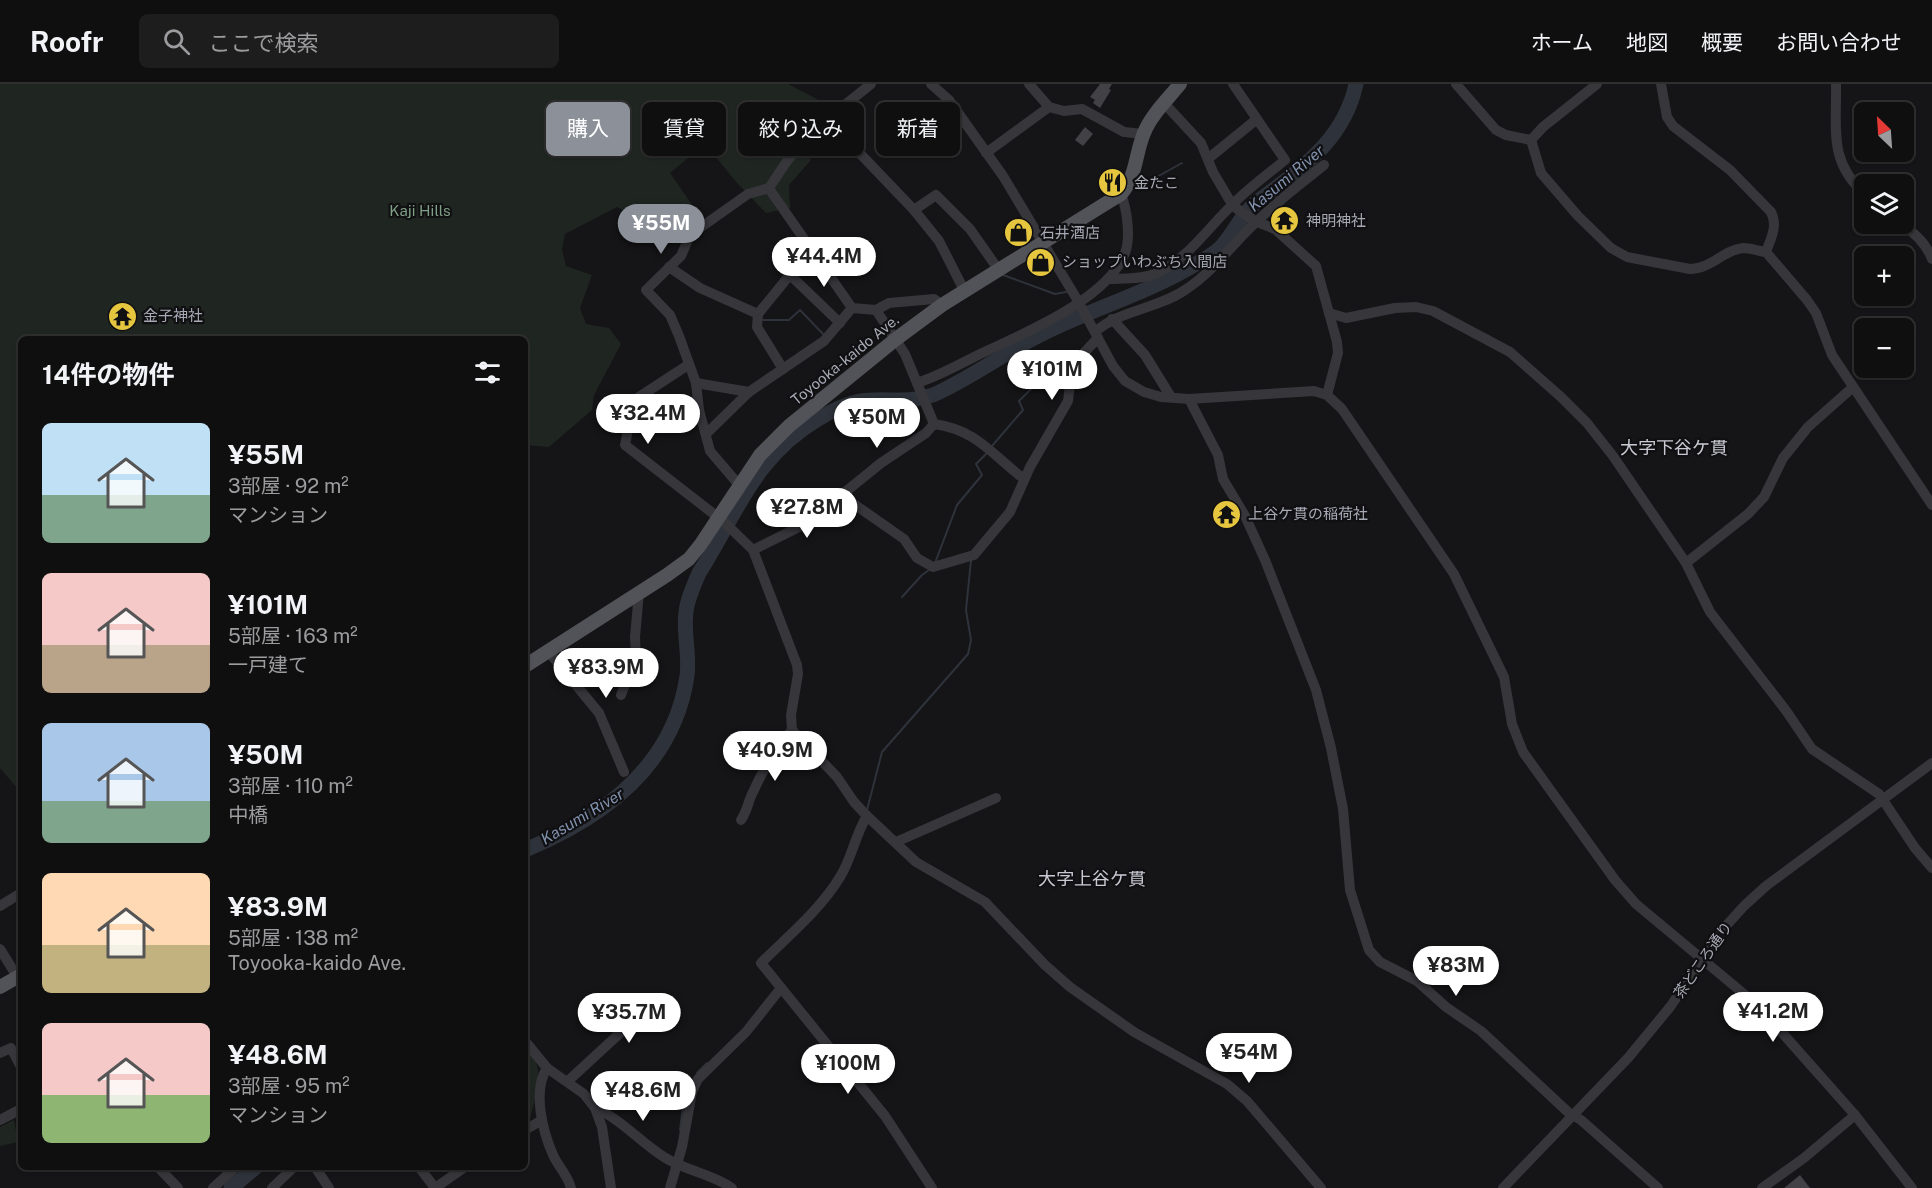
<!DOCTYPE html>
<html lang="ja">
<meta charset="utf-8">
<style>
:root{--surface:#100f10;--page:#1e1d1e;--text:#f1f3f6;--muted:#9c9c9f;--line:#302f30;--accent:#8c9099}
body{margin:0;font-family:"Public Sans","Noto Sans JP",sans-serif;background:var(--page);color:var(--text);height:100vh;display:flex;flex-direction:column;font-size:22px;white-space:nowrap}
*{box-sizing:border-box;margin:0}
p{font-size:20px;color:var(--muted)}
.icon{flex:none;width:33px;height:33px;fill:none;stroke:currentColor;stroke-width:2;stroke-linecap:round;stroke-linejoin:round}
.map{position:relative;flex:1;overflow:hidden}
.panel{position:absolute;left:18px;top:252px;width:510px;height:834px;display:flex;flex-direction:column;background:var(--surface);border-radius:9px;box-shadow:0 2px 4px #0004,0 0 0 2px var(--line)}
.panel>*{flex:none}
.guide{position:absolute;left:546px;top:18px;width:570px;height:54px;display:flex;gap:12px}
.needle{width:39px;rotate:335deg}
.tools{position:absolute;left:1854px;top:18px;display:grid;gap:12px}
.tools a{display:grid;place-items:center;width:60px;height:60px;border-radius:9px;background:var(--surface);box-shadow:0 2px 4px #0004,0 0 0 2px var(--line);font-size:30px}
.price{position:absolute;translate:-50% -51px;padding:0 14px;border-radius:21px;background:#fff;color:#222;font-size:20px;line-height:39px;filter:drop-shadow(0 2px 3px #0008)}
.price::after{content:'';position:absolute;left:50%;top:36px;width:18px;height:14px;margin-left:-9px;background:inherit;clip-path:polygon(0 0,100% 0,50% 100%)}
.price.active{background:var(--accent);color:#fff}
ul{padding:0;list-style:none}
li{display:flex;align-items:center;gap:18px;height:150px;padding:0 24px}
li span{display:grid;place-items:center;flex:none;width:168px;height:120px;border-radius:9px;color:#555}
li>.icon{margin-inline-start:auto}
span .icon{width:72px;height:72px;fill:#fffc;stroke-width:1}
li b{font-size:26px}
h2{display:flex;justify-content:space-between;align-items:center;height:72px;padding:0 24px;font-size:26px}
.tag{padding:0 21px;border-radius:9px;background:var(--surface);box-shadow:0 2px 4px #0004,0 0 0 2px var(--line);font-size:21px;line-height:54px}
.tag.active{background:var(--accent);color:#fff}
header{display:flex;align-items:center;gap:36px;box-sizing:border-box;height:84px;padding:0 30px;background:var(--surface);border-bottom:2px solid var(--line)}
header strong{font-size:28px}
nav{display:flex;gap:33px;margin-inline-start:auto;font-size:21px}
.search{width:420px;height:54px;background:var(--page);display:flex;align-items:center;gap:15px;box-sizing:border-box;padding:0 21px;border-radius:9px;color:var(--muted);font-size:22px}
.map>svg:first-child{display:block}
.green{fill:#1f2621}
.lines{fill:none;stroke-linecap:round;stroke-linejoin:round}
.stream{stroke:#2e333b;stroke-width:2}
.river{stroke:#2e333b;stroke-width:15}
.building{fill:#414146}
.minor{stroke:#36363b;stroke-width:10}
.major{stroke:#525259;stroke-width:14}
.labels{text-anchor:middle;stroke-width:4.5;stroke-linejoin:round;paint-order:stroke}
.poi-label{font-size:15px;fill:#a7a9b5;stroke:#100f11;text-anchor:start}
.park-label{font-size:15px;fill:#7f9f86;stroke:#100f11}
.street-label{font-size:15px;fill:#a7a9b5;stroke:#100f11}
.water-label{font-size:16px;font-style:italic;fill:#8092ae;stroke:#100f11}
.quarter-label{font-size:18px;fill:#c8c9d2;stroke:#100f11}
</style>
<header>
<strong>Roofr</strong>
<div class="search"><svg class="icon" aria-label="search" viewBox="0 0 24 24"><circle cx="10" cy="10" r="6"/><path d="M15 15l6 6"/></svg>ここで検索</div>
<nav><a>ホーム</a><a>地図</a><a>概要</a><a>お問い合わせ</a></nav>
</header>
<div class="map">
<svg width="1932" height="1104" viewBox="0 0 1932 1104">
<rect width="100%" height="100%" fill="#151416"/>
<!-- green -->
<g class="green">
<polygon points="0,0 788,0 817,15 816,29 799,56 811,76 789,101 790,124 766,129 737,99 705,60 670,89 695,125 680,133 640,136 617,123 565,150 562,166 566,182 592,191 580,224 586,240 609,244 621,260 594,311 592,326 549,363 525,361 525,255 21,255 21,703 18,705 0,684"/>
<path d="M525 964C548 983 536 1010 530 1035L525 1039Z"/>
<polygon points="14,1036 18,1058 0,1062 0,1043"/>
</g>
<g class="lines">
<!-- stream -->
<g class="stream">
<polyline points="1137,104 1182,79"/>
<polyline points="1003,191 1055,210 1066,208"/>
<polyline points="762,236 789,236 800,226 825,252"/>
<polyline points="992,362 1023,326 1019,317 1038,298 1038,293 1046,288"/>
<polyline points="935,479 957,421 982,391 976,380 987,369"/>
<polyline points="902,513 922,491 929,486"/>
<polyline points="867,726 882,668 968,570 971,556 966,526 971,476"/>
<polyline points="697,989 707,979"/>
<polyline points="680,1046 684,1014 692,997"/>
</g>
<!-- river -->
<g class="river">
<path d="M525 766C603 734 674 681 687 592 690 571 683 549 686 528 687 515 694 501 699 489 737 429 754 373 818 335 830 328 843 321 856 318 883 312 903 321 933 311 971 294 1004 269 1040 251 1089 226 1142 211 1189 184 1199 178 1212 172 1220 164 1234 150 1240 131 1257 118 1300 85 1344 57 1356 0"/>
<polyline points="231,1104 256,1083"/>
</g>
</g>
<!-- building -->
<g class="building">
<polygon points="1100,0 1112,0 1109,5 1111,6 1100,24 1093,19 1095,16 1090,13"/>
<polygon points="1085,43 1093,50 1083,62 1075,56"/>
<polygon points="1013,137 1016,143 1024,142 1031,153 1017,162 1005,142"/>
<polygon points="1800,1091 1810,1104 1784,1104"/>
</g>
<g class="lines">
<!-- minor -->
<g class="minor">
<polyline points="931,0 949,16 1003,92 1078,217 1113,282 1125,297 1144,308 1161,313 1189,315 1314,307 1327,311 1342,325 1454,490 1504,593 1512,640 1523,668 1615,796 1636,820 1750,915 1769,934 1855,1031 1912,1104"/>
<polyline points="1029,0 1049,23 1064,27 1082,25 1124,48 1143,50"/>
<path d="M1456 0 1496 46 1506 51 1531 56 1541 89 1578 132 1611 164 1627 173 1690 185C1711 185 1723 166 1743 164 1750 164 1759 167 1766 168"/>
<path d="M1661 0 1667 33 1673 42 1730 86 1771 128C1778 142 1771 154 1766 168L1807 216 1816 229 1832 271 1932 421"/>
<path d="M1836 0C1837 44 1828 77 1864 109"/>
<polyline points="1164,19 1201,59 1213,88 1233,122 1255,137 1275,145 1316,182 1337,258 1338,269 1327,311"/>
<polyline points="826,34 914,126 939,157 964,206"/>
<polyline points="1531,56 1543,43 1597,0"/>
<polyline points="986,69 1049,23"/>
<polyline points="1209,74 1257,35"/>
<polyline points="766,105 770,106 852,224"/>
<polyline points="914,126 936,111 970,145 998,185"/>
<path d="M1902 140C1915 150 1926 159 1932 175"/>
<polyline points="669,183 700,204 758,230"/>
<polyline points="789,190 840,239"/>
<path d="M1108 195C1123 194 1140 196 1155 190 1187 176 1207 145 1231 122 1247 105 1267 91 1285 76L1233 0"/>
<polyline points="852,224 876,226 889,219 934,215 942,221"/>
<polyline points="876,226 905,270 934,340"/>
<polyline points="1329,229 1346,234 1395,224 1416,223 1433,227 1510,268 1561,313 1587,339 1613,372 1686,479 1710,528 1787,628 1812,665 1879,710 1915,764 1932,784"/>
<polyline points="1112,235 1145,271 1171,313"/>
<path d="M1095 248C1120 226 1157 225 1185 206 1210 190 1227 167 1248 146 1271 122 1298 102 1324 81"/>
<polyline points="688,281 639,313 633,321 625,361 724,438 753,466 797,581 798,590 791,631 792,646 837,693 854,718 867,732 916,778 985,818 1045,881 1070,903 1134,948 1227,1000 1247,1017 1321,1104"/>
<polyline points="783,285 757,243 758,230 810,166"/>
<polyline points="696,299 749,308 824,257 852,224"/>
<path d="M917 299C939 292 960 280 980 270 1023 250 1108 215 1125 169 1131 154 1127 125 1121 110"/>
<polyline points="1189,315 1218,371 1223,395 1245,432 1265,476 1316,606 1331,664 1343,725 1350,806 1369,866 1380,878 1417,897 1446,923 1481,947 1569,1029 1581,1036 1658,1104"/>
<path d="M934 340C977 346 991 370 1024 395"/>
<polyline points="706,350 749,308"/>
<polyline points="739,401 710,367 699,326 696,299 679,252 670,231 646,206 681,172 690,151 748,110 769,104 787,77 816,44 871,0"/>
<polyline points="841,411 904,455 917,474 933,483 974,471 1010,428 1030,383 1068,317 1071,292 1080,273 1098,254"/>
<polyline points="753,466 807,439 881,379 926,349 934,340"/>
<polyline points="1686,479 1748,430 1764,413 1783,374 1808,343 1852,304"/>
<polyline points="548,567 599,629 624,688"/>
<polyline points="621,611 636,573 635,553 639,508"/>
<path d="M867 732C855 751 852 774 840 793 820 826 788 852 761 879L885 1032 932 1104"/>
<path d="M741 736C748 726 748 716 754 706 763 685 778 663 792 646"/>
<polyline points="896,758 996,714"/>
<polyline points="0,822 21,809"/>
<polyline points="0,865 21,899"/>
<polyline points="525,957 547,984 584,1010 595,1024 602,1043 611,1104"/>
<polyline points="0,969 11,964 21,983"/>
<path d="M547 984C532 1007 543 1048 553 1071 558 1082 568 1092 571 1104"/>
<polyline points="568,997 632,938 612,916"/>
<path d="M595 1024C621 1035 640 1058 664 1073 685 1087 711 1089 732 1104"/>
<polyline points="0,1036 21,1025"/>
<polyline points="525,1046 542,1036"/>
<polyline points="158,1083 178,1104"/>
<polyline points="315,1083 329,1104"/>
<polyline points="419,1083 435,1104 465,1083"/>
<polyline points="213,1104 236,1083"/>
<polyline points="272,1104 294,1083"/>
<polyline points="670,1104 682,1063 692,1008 698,995 746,948 781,904"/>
<polyline points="1503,1104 1628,974 1670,923 1725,843 1744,822 1766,802 1932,679"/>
<polyline points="1762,1104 1804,1074 1855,1031"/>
</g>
<!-- major -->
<g class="major">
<path d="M525 582 667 491 689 475 701 460 760 371 789 342 896 255 942 221 1121 110C1137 92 1135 70 1144 49 1151 31 1168 15 1180 0"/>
<polyline points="0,903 21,891"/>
</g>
</g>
<!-- icons -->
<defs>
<symbol id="restaurant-disc" viewBox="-11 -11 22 22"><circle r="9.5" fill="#e5c63e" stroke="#100f11"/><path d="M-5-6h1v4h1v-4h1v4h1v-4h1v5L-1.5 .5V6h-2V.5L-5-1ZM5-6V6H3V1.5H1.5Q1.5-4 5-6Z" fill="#111"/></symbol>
<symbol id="temple-disc" viewBox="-11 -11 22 22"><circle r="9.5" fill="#e5c63e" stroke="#100f11"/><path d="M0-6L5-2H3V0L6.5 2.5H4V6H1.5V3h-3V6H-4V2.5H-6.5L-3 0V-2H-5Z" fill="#111"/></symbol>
<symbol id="shop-disc" viewBox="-11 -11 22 22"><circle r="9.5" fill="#e5c63e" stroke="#100f11"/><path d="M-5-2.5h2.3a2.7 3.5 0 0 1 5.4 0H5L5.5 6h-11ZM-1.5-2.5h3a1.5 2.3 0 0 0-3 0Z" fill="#111"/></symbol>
</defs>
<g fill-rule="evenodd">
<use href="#restaurant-disc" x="1096" y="82" width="33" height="33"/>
<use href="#temple-disc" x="1268" y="120" width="33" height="33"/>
<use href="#shop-disc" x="1002" y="132" width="33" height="33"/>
<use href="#shop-disc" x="1024" y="162" width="33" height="33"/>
<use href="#temple-disc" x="106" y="216" width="33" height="33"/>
<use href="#temple-disc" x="1210" y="414" width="33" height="33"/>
</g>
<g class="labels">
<!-- poi labels -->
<g class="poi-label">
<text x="1134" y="104">金たこ</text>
<text x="1306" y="142">神明神社</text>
<text x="1040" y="154">石井酒店</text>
<text x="1062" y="183">ショップいわぶち入間店</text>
<text x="143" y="237">金子神社</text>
<text x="1248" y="435">上谷ケ貫の稲荷社</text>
</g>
<!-- park labels -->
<g class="park-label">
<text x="420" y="132">Kaji Hills</text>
</g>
<!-- street labels -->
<g class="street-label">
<text transform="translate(845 276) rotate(-39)" y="5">Toyooka-kaido Ave.</text>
<text transform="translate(1703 876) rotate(-55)" y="5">茶どころ通り</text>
</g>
<!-- water labels -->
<g class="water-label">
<text transform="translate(1286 94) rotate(-40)" y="6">Kasumi River</text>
<text transform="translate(582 732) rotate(-31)" y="6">Kasumi River</text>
</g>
<!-- quarter labels -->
<g class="quarter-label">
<text x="1674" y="370">大字下谷ケ貫</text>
<text x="1092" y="801">大字上谷ケ貫</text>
</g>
</g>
</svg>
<div class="tools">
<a><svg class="needle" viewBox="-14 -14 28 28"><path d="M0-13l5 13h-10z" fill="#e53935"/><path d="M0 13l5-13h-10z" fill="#9c9c9f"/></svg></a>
<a><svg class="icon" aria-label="layers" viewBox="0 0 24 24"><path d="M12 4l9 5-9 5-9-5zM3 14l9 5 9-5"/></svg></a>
<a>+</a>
<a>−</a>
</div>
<b class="price active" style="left:661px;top:171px">¥55M</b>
<b class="price" style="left:824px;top:204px">¥44.4M</b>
<b class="price" style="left:1052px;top:317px">¥101M</b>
<b class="price" style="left:648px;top:361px">¥32.4M</b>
<b class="price" style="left:877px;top:365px">¥50M</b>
<b class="price" style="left:807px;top:455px">¥27.8M</b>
<b class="price" style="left:606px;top:615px">¥83.9M</b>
<b class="price" style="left:775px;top:698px">¥40.9M</b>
<b class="price" style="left:1456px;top:913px">¥83M</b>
<b class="price" style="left:1773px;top:959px">¥41.2M</b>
<b class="price" style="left:629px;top:960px">¥35.7M</b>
<b class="price" style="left:1249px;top:1000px">¥54M</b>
<b class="price" style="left:848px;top:1011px">¥100M</b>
<b class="price" style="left:643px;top:1038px">¥48.6M</b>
<div class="guide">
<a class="tag active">購入</a>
<a class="tag">賃貸</a>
<a class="tag">絞り込み</a>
<a class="tag">新着</a>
</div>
<section class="panel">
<h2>14件の物件<svg class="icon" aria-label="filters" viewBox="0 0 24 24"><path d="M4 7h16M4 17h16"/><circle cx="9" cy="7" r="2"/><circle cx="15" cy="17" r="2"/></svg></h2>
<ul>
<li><span style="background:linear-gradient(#bfe0f5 60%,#7fa58c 0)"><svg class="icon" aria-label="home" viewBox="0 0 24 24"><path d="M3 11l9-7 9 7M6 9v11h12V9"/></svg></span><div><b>¥55M</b><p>3部屋 · 92 m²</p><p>マンション</p></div></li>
<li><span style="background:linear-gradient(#f6c9c9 60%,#b9a48a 0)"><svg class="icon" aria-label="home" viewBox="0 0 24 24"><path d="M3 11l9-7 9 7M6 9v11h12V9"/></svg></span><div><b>¥101M</b><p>5部屋 · 163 m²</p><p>一戸建て</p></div></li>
<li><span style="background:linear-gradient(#a9c7e8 65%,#7fa58c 0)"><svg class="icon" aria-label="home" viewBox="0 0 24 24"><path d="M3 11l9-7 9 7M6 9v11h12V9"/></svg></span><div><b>¥50M</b><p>3部屋 · 110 m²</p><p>中橋</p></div></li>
<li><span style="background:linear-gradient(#ffd9b3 60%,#c2b280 0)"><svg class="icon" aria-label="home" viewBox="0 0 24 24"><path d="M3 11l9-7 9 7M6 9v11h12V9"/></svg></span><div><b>¥83.9M</b><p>5部屋 · 138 m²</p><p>Toyooka-kaido Ave.</p></div></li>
<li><span style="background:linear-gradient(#f6c9c9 60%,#8fb573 0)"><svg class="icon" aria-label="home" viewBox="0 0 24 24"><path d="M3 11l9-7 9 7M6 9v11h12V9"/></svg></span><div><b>¥48.6M</b><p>3部屋 · 95 m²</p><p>マンション</p></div></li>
</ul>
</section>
</div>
